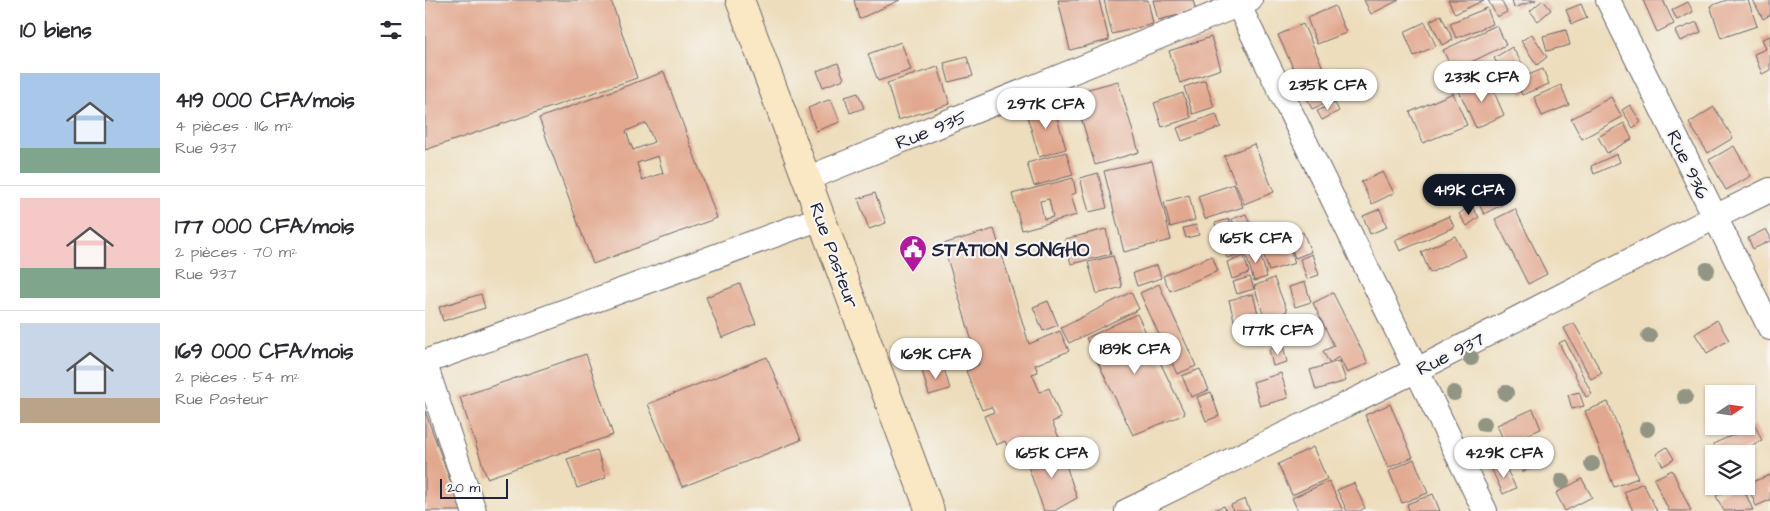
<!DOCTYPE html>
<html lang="fr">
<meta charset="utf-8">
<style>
:root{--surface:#fff;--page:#f2f2f3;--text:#2b2b33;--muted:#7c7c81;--line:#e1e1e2;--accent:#111827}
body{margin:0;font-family:"Architects Daughter",sans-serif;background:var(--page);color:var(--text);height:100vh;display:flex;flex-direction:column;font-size:19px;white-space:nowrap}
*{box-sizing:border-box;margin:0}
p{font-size:16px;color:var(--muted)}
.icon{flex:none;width:28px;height:28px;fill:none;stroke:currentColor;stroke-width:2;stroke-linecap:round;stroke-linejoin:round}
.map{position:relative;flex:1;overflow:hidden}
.panel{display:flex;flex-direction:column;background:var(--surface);width:425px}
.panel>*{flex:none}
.needle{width:32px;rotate:77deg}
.tools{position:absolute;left:1280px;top:385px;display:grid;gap:10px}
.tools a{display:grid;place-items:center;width:50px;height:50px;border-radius:0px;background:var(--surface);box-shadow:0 1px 4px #0004;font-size:25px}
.scale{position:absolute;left:15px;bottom:12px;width:68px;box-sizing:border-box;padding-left:5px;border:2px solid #22223b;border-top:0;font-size:14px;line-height:18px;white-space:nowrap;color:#22223b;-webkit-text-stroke:4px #f6f6f2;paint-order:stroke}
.price{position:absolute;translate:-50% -42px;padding:0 11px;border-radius:18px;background:#fff;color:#222;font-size:16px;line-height:32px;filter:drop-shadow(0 1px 2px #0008)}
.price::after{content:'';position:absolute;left:50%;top:30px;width:15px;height:11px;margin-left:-8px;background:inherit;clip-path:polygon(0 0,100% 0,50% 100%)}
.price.on{background:var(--accent);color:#fff}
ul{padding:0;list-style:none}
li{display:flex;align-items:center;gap:15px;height:125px;padding:0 20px}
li+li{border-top:1px solid var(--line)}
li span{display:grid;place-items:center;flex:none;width:140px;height:100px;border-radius:0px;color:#555}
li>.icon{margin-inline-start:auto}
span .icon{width:60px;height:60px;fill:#fffc;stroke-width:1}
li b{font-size:21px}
h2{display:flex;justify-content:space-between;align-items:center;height:60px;padding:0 20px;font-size:21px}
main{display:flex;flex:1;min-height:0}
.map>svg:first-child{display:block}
.building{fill:#e2a88f;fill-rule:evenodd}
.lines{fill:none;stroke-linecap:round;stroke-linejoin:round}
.minor-casing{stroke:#696368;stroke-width:26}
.secondary-casing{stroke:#696368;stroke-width:30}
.minor{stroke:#fff;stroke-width:24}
.secondary{stroke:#fae7c3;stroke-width:28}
.tree{fill:#929583}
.labels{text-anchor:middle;stroke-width:4.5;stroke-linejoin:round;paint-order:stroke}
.street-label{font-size:19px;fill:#22223b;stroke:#f6f6f2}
.poi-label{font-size:19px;font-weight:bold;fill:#22223b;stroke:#f6f6f2;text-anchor:start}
</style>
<main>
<section class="panel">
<h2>10 biens<svg class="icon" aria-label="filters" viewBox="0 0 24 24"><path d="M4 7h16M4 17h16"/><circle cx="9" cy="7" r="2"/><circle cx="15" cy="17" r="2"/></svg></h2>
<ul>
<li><span style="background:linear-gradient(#a9c7e8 75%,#7fa58c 0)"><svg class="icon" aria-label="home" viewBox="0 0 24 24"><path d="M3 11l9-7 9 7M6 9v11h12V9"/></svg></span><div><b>419 000 CFA/mois</b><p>4 pièces · 116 m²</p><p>Rue 937</p></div></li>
<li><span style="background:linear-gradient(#f6c9c9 70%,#7fa58c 0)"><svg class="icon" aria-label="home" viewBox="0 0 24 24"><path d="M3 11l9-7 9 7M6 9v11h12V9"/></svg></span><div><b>177 000 CFA/mois</b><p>2 pièces · 70 m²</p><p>Rue 937</p></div></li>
<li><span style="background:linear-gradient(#c9d6e8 75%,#b9a48a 0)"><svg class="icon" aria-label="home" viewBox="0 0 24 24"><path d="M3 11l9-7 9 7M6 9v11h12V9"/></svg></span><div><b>169 000 CFA/mois</b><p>2 pièces · 54 m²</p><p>Rue Pasteur</p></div></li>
</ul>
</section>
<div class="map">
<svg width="1345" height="511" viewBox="0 0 1345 511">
<rect width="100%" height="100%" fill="#f6f6f2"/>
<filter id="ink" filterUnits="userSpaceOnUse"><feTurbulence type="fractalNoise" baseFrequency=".02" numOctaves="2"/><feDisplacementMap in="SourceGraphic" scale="10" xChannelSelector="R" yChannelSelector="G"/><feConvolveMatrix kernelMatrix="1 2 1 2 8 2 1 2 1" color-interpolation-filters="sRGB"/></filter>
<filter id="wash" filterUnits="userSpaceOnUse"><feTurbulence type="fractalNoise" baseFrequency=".0096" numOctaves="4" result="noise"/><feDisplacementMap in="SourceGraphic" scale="20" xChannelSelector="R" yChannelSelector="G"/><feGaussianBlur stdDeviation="1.12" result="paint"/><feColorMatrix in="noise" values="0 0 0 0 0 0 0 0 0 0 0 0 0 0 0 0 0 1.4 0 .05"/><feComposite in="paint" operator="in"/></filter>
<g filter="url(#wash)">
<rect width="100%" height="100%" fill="#edddbc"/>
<g id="blocks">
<!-- building -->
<g class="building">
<polygon points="0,0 186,0 212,78 0,150"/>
<polygon points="429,0 475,0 434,19"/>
<polygon points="633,0 674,0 684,40 645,50"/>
<polygon points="679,0 723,0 728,24 687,34"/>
<polygon points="728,0 768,0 771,11 733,20"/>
<polygon points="939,0 974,0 946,14"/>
<polygon points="1023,0 1059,0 1030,14"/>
<polygon points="1063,0 1076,0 1082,12 1072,17"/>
<polygon points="1087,0 1111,0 1089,8"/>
<polygon points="1118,0 1126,10 1113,21 1105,11"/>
<polygon points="1218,0 1238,0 1249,24 1232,32"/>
<polygon points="1302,0 1323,0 1332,26 1296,38 1285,6"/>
<polygon points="1328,0 1345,0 1345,15 1338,19"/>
<polygon points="1263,2 1268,12 1252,20 1247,10"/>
<polygon points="1156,4 1162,18 1147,24 1141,10"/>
<polygon points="910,6 921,33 892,44 882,18"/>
<polygon points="1062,8 1068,24 1031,38 1025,23"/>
<polygon points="1016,15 1028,40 1017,45 1005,21"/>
<polygon points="1000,22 1011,46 989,56 979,32"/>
<polygon points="1272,22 1276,32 1255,41 1250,31"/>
<polygon points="878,24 912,98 887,109 853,35"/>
<polygon points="1072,25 1081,45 1028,71 1018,50"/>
<polygon points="1141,30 1145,45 1122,51 1118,36"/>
<polygon points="1107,34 1122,57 1112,65 1096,41"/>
<polygon points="1345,36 1345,70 1337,74 1329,54 1341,49 1337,39"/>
<polygon points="786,37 796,69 755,83 744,51"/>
<polygon points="476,42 486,70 453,81 443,54"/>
<polygon points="1087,47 1098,65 1080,77 1069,58"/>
<polygon points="542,57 548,76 524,82 519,63"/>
<polygon points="413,63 419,79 398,87 392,71"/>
<polygon points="513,67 525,104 473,120 462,83"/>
<polygon points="1118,69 1124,84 1097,95 1091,80"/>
<path d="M239 72 292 218 168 264 114 118ZM221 123 229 142 208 150 201 131ZM233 156 238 173 217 180 212 163Z"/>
<polygon points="1063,78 1079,115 1051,128 1034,91"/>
<polygon points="780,80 789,107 768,114 759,87"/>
<polygon points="693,81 714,152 670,165 649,93"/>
<polygon points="1136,85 1144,105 1117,116 1109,97"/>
<polygon points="433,93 439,108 425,113 420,97"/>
<polygon points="758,93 766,118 737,127 729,103"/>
<polygon points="1028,93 1042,125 998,143 985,112"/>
<polygon points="1186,97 1197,117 1157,139 1146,119"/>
<polygon points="406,99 415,122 391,131 383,108"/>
<polygon points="628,103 641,149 614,157 601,111"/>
<polygon points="910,103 914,111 897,120 892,111"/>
<polygon points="1205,105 1216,122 1208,128 1197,110"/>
<polygon points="1289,107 1308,138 1283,153 1264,123"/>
<polygon points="791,114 796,127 757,141 752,128"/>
<polygon points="1199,123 1207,139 1182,153 1173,137"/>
<polygon points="829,144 849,192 819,204 799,156"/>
<polygon points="1309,146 1326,176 1301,190 1284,160"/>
<polygon points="641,152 648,175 609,186 602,163"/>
<polygon points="1192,154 1195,162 1169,174 1166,166"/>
<polygon points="727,161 746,240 699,252 679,171"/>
<polygon points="958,172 969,193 947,204 936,182"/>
<polygon points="673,173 682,208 664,212 655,178"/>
<path d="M648 178 651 193 646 195 652 215 597 230 587 194ZM624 199 628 217 619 219 615 201Z"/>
<polygon points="809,184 818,207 780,219 773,196"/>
<polygon points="1073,190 1080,203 1059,214 1052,200"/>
<polygon points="450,193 461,223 444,229 433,199"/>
<polygon points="764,195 770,220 745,227 739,202"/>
<polygon points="1046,205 1054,217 1042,226 1034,214"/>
<polygon points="955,209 962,227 945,234 938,216"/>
<polygon points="1090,209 1122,274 1103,284 1070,219"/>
<polygon points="821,214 832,243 818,248 807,219"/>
<polygon points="1024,216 1029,227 975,251 970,240"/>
<polygon points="804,219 810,240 796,244 790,223"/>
<polygon points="771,225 774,235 761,238 758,228"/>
<polygon points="569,229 604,344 635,331 644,351 610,365 613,372 607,374 615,392 624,388 636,418 627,422 636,442 589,461 580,441 571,445 559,416 569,412 566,407 557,410 541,371 554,365 518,244"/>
<polygon points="681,229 686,254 646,264 640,239"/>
<polygon points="1341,229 1345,236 1345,241 1328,249 1323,238"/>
<polygon points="878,232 886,252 870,258 863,238"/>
<polygon points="861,236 870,263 844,271 835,244"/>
<polygon points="1030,236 1040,256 1005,273 996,252"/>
<polygon points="814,242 818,253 802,258 798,248"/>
<polygon points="833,247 842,277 829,281 820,251"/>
<polygon points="887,254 894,275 882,279 875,259"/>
<polygon points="688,256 697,287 672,294 663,262"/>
<polygon points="787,256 793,271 745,291 738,276"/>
<polygon points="819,256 824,273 807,279 802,262"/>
<polygon points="732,265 736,278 712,286 708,273"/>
<polygon points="825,277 829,289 812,294 808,282"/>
<polygon points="849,278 862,311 840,320 829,286"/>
<polygon points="880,282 886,302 870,307 864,287"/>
<polygon points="315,284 331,324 297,338 281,297"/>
<polygon points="734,284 771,366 752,374 715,293"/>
<polygon points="706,292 714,309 644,343 636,328"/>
<polygon points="908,293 943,363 922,373 914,357 904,363 898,351 909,346 888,303"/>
<polygon points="56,294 60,308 18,321 14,307"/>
<polygon points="828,294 837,329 813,336 804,300"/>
<polygon points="623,301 633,325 618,331 608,307"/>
<polygon points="712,314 760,414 708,435 661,338"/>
<polygon points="1292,320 1304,340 1282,353 1270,334"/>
<polygon points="1149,323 1177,373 1166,379 1139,328"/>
<polygon points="1140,340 1167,394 1161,397 1134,343"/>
<polygon points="858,346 862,362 848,366 844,349"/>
<polygon points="161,354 188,435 62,478 35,397"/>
<polygon points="342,357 376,440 257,487 223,404"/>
<polygon points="914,361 921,381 891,390 885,370"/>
<polygon points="518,365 525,389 504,395 497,370"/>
<polygon points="775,369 784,390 766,397 757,376"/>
<polygon points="856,373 863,398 835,406 828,382"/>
<polygon points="786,392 794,416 781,421 772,397"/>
<polygon points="1154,392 1159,406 1147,409 1143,395"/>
<polygon points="1183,402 1213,478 1189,487 1160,411"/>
<polygon points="965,404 988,457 963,468 940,415"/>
<polygon points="1108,409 1116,429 1080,444 1072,425"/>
<polygon points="0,411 36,511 0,511"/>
<polygon points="1330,425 1337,441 1310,454 1292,454 1288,444"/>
<polygon points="1107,441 1117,462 1097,472 1087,451"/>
<polygon points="635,447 652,498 629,511 619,511 600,458"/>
<polygon points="888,447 902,479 867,495 853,464"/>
<polygon points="1242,447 1249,459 1238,466 1231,454"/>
<polygon points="172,450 181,478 152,488 142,459"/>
<polygon points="989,459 1003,493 977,503 964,471"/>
<polygon points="1079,464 1091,488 1078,494 1067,470"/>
<polygon points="1247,470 1266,511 1244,511 1229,479"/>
<polygon points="1345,475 1345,500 1331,506 1322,484"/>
<polygon points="1157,479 1167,497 1140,511 1131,493"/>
<polygon points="904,481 918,511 873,511 867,498"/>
<polygon points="929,483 940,508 934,511 922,511 912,490"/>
<polygon points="1218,483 1232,511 1208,511 1199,492"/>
<polygon points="1311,486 1317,486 1328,510 1299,511 1291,496"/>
<polygon points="1008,494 1015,511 984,511 982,504"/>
<polygon points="820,499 825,511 808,511 806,505"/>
<polygon points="799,506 801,511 786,511"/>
</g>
</g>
</g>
<g filter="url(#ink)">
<use href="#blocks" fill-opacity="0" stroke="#696368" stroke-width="1"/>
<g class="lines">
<defs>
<g id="minor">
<polyline points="811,0 1060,511"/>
<polyline points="1183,0 1345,328"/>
<polyline points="381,179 825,0"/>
<polyline points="0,362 396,218"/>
<polyline points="0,364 49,511"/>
<polyline points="702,511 992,370 1290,217 1345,190"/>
</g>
<polyline id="secondary" points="315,0 505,511"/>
</defs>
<!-- minor casing -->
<use href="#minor" class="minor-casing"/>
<!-- secondary casing -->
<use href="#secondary" class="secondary-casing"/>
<!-- minor -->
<use href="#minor" class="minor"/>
<!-- secondary -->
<use href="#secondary" class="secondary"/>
</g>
<!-- trees -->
<g class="tree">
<circle cx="1282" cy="270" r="8"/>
<circle cx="1224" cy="336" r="8"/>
<circle cx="1046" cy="358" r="8"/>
<circle cx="1029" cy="393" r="8"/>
<circle cx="1081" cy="393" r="8"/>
<circle cx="1260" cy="397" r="8"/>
<circle cx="1059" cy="424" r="8"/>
<circle cx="1222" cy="429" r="8"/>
<circle cx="1167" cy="464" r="8"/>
<circle cx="1137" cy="481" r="8"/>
</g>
</g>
<!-- icons -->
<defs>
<symbol id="civic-pin" viewBox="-11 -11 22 30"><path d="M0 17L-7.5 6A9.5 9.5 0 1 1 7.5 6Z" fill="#b5179e" stroke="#f6f6f2"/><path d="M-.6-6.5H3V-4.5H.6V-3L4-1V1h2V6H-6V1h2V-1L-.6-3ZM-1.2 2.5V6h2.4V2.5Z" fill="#fff"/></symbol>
</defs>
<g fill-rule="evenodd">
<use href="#civic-pin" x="472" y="233" width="32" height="43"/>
</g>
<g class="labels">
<!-- street labels -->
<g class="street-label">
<text transform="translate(506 129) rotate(-22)" y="7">Rue 935</text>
<text transform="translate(1264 164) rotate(64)" y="7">Rue 936</text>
<text transform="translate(410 255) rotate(70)" y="7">Rue Pasteur</text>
<text transform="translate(1025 353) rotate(-27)" y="7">Rue 937</text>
</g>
<!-- poi labels -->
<g class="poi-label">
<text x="507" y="256">STATION SONGHO</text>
</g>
</g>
</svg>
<div class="tools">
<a><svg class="needle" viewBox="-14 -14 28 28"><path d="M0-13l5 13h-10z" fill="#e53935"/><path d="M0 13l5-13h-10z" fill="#7c7c81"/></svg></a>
<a><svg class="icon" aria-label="layers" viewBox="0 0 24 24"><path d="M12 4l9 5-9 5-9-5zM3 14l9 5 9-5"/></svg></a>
</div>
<div class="scale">20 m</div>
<b class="price" style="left:1057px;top:103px">233K CFA</b>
<b class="price" style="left:903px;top:111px">235K CFA</b>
<b class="price" style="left:621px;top:130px">297K CFA</b>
<b class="price on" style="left:1044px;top:216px">419K CFA</b>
<b class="price" style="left:831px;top:264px">165K CFA</b>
<b class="price" style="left:853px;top:356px">177K CFA</b>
<b class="price" style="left:710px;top:375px">189K CFA</b>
<b class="price" style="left:511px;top:380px">169K CFA</b>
<b class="price" style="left:627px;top:479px">165K CFA</b>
<b class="price" style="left:1079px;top:479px">429K CFA</b>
</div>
</main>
